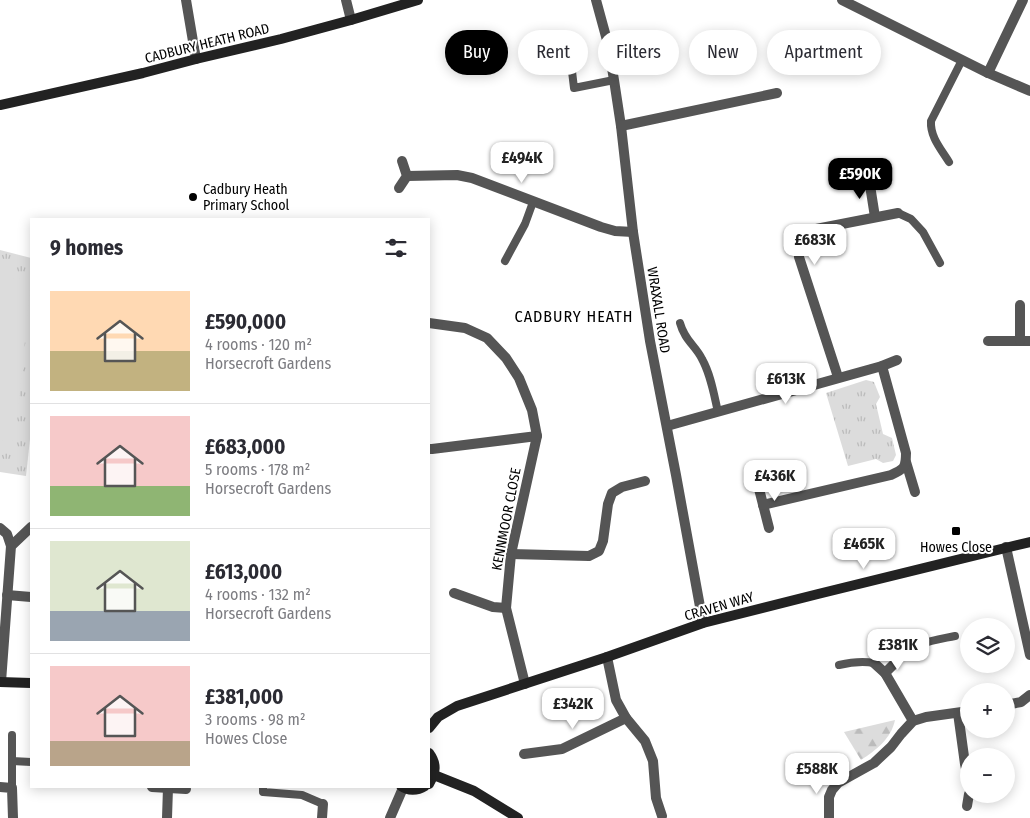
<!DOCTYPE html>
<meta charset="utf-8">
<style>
:root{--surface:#fff;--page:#f7f7f7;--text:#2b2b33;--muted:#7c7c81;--line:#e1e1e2;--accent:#000}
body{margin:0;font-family:"Fira Sans Condensed",sans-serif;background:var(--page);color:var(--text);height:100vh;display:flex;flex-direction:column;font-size:19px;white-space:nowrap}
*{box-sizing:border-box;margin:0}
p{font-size:16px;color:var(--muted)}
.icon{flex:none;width:28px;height:28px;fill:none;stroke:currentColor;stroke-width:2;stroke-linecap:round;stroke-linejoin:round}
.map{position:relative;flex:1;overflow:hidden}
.drawer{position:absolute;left:30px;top:218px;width:400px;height:570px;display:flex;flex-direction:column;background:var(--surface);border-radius:0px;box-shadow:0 2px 12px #0003}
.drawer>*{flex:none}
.top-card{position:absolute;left:445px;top:30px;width:475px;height:45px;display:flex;gap:10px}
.fabs{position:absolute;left:960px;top:618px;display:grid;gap:10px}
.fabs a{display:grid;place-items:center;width:55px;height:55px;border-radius:50%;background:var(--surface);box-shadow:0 2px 12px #0003;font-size:25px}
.price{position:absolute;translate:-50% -42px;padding:0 11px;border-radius:10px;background:#fff;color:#222;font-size:16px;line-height:32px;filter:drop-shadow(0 1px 2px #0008)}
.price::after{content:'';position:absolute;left:50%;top:30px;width:15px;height:11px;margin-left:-8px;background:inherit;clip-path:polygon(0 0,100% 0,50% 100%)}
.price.selected{background:var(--accent);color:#fff}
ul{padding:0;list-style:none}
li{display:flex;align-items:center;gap:15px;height:125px;padding:0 20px}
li+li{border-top:1px solid var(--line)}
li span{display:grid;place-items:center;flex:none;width:140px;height:100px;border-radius:0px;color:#555}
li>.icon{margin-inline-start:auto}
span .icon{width:60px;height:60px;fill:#fffc;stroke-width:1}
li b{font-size:21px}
h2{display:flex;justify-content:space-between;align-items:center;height:60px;padding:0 20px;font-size:21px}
.tag{padding:0 18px;border-radius:22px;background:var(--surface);box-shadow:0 2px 12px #0003;font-size:18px;line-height:45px}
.tag.selected{background:var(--accent);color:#fff}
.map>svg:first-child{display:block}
.forest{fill:url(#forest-firs)}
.park{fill:url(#park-tufts)}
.garden{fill:#dcdcdc}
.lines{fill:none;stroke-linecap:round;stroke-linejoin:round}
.lane{stroke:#555;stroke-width:8}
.street{stroke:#555;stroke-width:10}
.secondary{stroke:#222;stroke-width:10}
.poi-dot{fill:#000;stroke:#fff;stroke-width:2}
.labels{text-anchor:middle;stroke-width:4;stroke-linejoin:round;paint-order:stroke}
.street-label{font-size:14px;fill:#000;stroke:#fff}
.poi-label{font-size:14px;fill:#000;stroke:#fff;text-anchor:start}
.quarter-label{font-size:16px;letter-spacing:1px;fill:#000;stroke:#fff}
</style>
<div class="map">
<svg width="1030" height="818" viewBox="0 0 1030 818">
<defs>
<pattern id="forest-firs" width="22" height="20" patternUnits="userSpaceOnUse" patternTransform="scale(1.25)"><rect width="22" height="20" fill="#dcdcdc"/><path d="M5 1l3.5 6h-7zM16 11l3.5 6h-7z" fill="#bbb"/></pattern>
<pattern id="park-tufts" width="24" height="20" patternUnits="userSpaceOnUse" patternTransform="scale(1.25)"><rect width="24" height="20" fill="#dcdcdc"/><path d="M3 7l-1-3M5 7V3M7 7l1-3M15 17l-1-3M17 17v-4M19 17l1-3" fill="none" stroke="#bbb"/></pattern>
</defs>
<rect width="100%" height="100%" fill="#fff"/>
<!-- forest -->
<path class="forest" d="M895 720C891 739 876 750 861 760L844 732Z"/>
<!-- park -->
<g class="park">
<polygon points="0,250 31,258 31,430 26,476 0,472"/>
<polygon points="866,380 874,382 880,397 876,404 883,434 892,438 896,455 893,461 883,463 876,459 848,466 826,393"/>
</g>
<!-- garden -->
<polygon class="garden" points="0,277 31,280 15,441 0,440"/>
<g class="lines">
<!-- lane -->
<g class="lane">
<polyline points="568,38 574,88 614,80"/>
<path d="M949 162C941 149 930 137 931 121L962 60"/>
<polyline points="898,213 911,219 923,232 940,263"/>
<polyline points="505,261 525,224 533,202"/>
<path d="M680 323C685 341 695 345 702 359 711 375 714 395 718 412"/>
<path d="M898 660C916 642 931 641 955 636"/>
<path d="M839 665C852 662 862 661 874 663"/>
<polyline points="12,761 31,762"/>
<polyline points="263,786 263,792 302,795 323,804"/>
<polyline points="12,788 12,735"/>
</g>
<!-- street -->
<g class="street">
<polyline points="186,0 196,59"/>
<polyline points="346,0 351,20"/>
<polyline points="596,0 608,44 614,80 621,126 633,232 650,341 676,475 703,623"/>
<polyline points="842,0 988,73 1030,91"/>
<polyline points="988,73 1023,0"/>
<polyline points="621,126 777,93"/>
<polyline points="407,176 457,175 472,178 601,227 615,231 633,232"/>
<polyline points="869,179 875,217"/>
<polyline points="399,188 407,176 402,161"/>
<polyline points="429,323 465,328 487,338 506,358 519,378 532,410 537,436 511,554 506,608 525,684"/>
<polyline points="988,341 1030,341"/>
<polyline points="1020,341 1020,305"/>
<path d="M838 377 799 257C798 241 798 241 811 230L898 213"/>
<polyline points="667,426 882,366 897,360"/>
<polyline points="429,449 432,449 537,436"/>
<polyline points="906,462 915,492"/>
<polyline points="757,481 769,528"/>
<path d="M763 505 891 475C904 469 906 468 906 453L882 366"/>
<polyline points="0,528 7,534 11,546"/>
<polyline points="1006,547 1030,655"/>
<polyline points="511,554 589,556 599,551 603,541 608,504 612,493 622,487 645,481"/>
<polyline points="454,593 493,607 506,608"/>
<polyline points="7,595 31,597"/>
<polyline points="607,657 616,700 626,718 645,741 653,761 656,798 662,816"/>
<polyline points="874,663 885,673 913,721"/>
<polyline points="885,673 898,660"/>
<polyline points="1,682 11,546 31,527"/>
<polyline points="1006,705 1021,702 1030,695"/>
<polyline points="958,713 965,764 969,783"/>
<polyline points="524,754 562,749 626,718"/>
<polyline points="0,787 12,788 13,818"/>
<polyline points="152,787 186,789"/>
<polyline points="967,806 969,794"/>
<polyline points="167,818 168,788"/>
<polyline points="322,818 323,804"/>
<polyline points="390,818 403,788"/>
<polyline points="829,818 829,797 832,790 838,783 874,763 891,747 901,734 913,721 926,717 969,711"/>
</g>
<!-- secondary -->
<g class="secondary">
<polyline points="0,105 143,73 196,59 281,39 351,20 418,0"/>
<polyline points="0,682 31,683"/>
<polyline points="429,728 438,717 457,706 607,657 703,623 818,594 1030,542"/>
<path d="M429 753C437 764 436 772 429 784"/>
<polyline points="434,775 474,791 518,818"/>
<path d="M401 786C408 791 417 791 425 786"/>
</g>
</g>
<!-- markers -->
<g class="poi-dot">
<circle cx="193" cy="197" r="5"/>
<rect x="951" y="526" width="10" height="10" rx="2.5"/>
</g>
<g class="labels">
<!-- street labels -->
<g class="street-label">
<text transform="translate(207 43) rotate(-14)" y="5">CADBURY HEATH ROAD</text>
<text transform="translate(659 310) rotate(81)" y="5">WRAXALL ROAD</text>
<text transform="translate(506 519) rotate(-79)" y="5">KENNMOOR CLOSE</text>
<text transform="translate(719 606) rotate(-16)" y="5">CRAVEN WAY</text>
</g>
<!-- poi labels -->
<g class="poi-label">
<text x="203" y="194">Cadbury Heath<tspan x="203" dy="16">Primary School</tspan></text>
<text x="956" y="552" text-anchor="middle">Howes Close</text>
</g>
<!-- quarter labels -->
<g class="quarter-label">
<text x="574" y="322">CADBURY HEATH</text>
</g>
</g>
</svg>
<div class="fabs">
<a><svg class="icon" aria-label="layers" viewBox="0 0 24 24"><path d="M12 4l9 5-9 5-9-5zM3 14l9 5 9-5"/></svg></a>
<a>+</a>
<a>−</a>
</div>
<b class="price" style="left:522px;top:184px">£494K</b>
<b class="price selected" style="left:860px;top:200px">£590K</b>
<b class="price" style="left:815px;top:266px">£683K</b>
<b class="price" style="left:786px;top:405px">£613K</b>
<b class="price" style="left:775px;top:502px">£436K</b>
<b class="price" style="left:864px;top:570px">£465K</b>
<b class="price" style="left:898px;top:671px">£381K</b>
<b class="price" style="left:573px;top:730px">£342K</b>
<b class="price" style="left:817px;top:795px">£588K</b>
<div class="top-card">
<a class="tag selected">Buy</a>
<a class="tag">Rent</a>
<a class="tag">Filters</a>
<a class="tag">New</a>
<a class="tag">Apartment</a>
</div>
<section class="drawer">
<h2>9 homes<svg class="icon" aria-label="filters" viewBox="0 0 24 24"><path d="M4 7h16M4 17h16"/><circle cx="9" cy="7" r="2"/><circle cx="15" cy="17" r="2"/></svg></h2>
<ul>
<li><span style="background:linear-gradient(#ffd9b3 60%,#c2b280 0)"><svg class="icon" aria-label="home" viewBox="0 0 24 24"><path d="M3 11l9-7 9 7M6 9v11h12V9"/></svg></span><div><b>£590,000</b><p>4 rooms · 120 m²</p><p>Horsecroft Gardens</p></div></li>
<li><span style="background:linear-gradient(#f6c9c9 70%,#8fb573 0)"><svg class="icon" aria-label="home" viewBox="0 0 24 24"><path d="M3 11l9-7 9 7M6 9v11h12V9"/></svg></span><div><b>£683,000</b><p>5 rooms · 178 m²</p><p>Horsecroft Gardens</p></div></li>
<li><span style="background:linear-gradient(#dfe7d0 70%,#9aa5b1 0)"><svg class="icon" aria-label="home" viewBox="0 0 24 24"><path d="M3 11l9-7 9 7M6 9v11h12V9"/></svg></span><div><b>£613,000</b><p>4 rooms · 132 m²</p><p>Horsecroft Gardens</p></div></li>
<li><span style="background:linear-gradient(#f6c9c9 75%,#b9a48a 0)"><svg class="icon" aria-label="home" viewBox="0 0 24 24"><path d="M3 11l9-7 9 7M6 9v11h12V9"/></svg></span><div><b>£381,000</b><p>3 rooms · 98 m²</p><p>Howes Close</p></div></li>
</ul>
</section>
</div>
